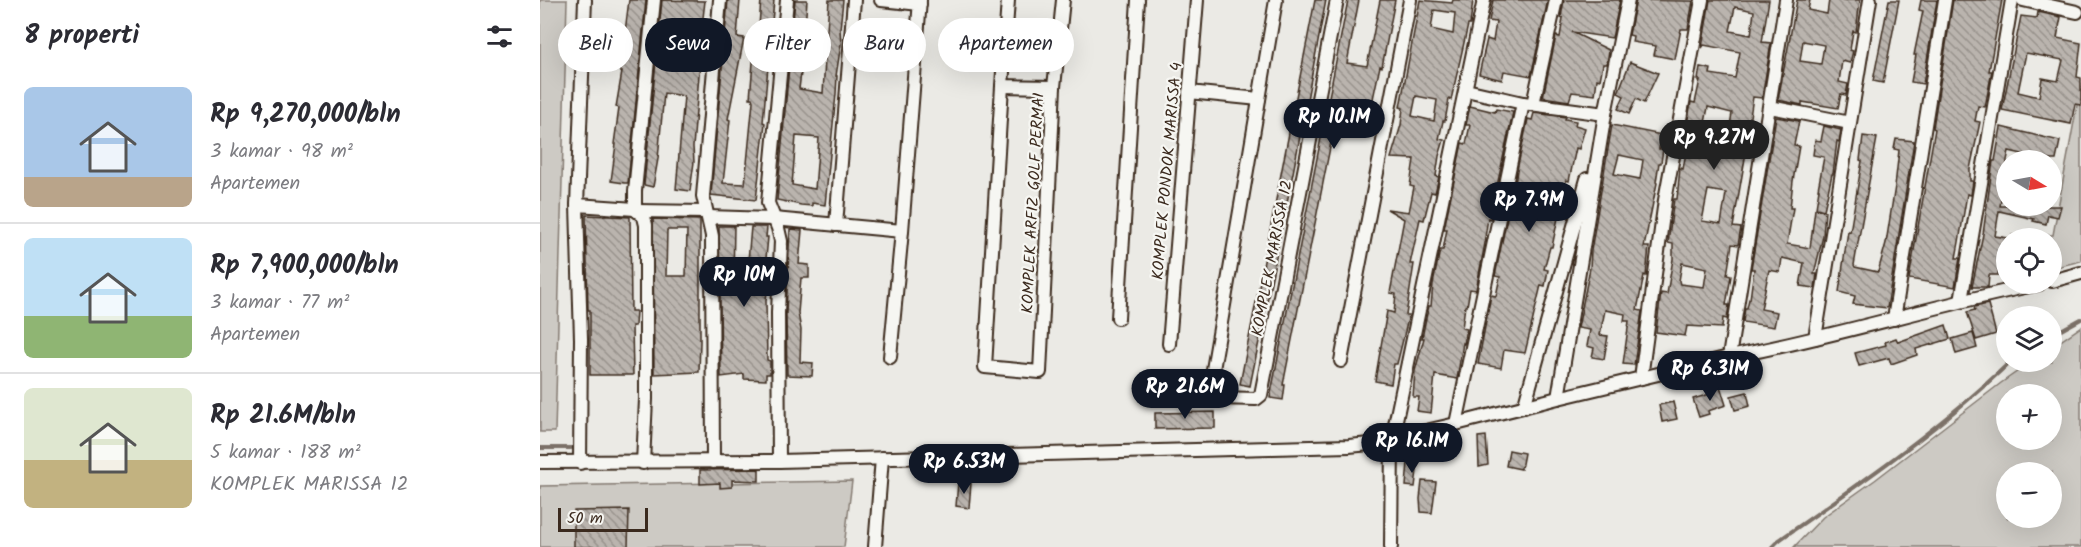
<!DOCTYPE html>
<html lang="id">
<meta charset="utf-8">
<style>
:root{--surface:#fff;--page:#f7f7f7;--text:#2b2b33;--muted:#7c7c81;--line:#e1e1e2;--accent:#111827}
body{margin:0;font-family:Kalam,sans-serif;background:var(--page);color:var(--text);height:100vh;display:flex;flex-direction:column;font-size:22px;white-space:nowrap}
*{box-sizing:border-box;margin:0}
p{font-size:20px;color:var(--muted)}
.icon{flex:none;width:33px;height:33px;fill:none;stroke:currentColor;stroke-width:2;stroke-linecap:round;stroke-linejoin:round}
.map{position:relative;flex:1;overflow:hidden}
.drawer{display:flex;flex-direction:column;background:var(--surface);width:540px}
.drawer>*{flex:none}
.guide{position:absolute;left:18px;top:18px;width:570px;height:54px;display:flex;gap:12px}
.needle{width:39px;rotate:100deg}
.controls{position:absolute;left:1456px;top:150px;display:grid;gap:12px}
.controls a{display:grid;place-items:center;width:66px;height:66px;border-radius:50%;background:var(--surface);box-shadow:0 6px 24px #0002;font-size:30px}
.scale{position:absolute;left:18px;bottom:15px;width:90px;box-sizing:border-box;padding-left:6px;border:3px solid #3b2a1e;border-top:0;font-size:16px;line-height:21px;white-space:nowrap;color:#3b2a1e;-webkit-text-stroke:4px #f6f6f2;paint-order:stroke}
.price{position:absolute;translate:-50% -51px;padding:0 14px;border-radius:21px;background:var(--accent);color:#fff;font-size:20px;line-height:39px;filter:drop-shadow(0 2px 3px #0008)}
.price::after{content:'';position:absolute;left:50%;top:36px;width:18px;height:14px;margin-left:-9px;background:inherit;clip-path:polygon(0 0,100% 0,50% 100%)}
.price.active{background:#222;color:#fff}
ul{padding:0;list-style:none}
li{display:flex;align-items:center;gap:18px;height:150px;padding:0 24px}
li+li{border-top:2px solid var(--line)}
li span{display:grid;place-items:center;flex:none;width:168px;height:120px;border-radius:9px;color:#555}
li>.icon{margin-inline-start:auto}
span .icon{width:72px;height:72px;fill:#fffc;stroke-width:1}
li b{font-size:26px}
h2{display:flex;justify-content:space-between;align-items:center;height:72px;padding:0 24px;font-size:26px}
.tag{padding:0 21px;border-radius:27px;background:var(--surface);box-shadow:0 6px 24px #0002;font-size:21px;line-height:54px}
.tag.active{background:var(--accent);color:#fff}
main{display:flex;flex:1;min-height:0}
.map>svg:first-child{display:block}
.green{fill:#cdcac4;stroke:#847a71;stroke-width:1.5;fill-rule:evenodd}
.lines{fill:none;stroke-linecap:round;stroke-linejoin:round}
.stream{stroke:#7c7167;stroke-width:4}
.building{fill:url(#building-back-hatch);stroke:#3b2a1e;stroke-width:1.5;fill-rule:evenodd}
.minor-casing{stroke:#3b2a1e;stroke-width:16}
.minor{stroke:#f6f6f2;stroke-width:12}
.labels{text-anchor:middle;stroke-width:4.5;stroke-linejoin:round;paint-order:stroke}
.street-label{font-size:16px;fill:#3b2a1e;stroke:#f6f6f2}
</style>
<main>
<section class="drawer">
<h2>8 properti<svg class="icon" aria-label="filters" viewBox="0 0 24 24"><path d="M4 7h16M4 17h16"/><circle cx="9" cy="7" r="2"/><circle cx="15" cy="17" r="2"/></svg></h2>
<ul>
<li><span style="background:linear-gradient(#a9c7e8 75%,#b9a48a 0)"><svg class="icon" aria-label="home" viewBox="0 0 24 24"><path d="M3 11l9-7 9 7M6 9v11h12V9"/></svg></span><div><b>Rp 9,270,000/bln</b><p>3 kamar · 98 m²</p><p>Apartemen</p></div></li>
<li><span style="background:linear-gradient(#bfe0f5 65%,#8fb573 0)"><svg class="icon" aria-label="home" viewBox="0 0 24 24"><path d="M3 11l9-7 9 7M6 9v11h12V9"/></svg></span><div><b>Rp 7,900,000/bln</b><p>3 kamar · 77 m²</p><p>Apartemen</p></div></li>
<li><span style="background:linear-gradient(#dfe7d0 60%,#c2b280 0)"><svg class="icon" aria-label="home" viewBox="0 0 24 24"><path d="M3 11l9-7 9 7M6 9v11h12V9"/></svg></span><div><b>Rp 21.6M/bln</b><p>5 kamar · 188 m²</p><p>KOMPLEK MARISSA 12</p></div></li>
</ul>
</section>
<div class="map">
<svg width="1541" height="547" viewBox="0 0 1541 547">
<defs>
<pattern id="building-back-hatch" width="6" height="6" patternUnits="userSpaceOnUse" patternTransform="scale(1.5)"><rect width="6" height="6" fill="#bab4ae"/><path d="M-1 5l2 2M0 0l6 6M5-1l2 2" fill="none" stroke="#98938d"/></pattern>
</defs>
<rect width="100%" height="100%" fill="#ebeae5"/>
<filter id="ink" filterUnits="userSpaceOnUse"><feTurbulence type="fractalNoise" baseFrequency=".0167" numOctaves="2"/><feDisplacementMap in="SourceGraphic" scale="12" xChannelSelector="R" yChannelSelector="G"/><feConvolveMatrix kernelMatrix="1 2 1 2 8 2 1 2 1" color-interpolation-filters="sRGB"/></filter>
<g filter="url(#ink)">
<!-- green -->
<g class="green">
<polygon points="0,0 27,0 15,432 0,432"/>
<polygon points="1541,84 1541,261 1512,268 1512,238 1473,238 1472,235 1513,235"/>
<path d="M1541 327V547H1254L1283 517 1335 480 1461 383 1491 362H1512V347ZM1467 394H1512V440H1467ZM1467 472H1512V518H1467Z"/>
<polygon points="312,481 304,547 0,547 0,486"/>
</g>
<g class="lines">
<!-- stream -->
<g class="stream">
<polyline points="1512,335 1541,319"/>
<polyline points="0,448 31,448"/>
<path d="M1232 547 1238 541C1318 485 1400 429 1470 362"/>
</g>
</g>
<!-- building -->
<g class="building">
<polygon points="89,0 106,0 88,183 84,183 71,181 76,144 74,144 79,108 76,107 82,72 80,72"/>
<path d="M122 0 165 1 159 51H161L153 147 154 162 150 191 136 189 144 96 124 93 118 159 113 187 104 185ZM128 29 150 32 146 64 124 62Z"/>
<polygon points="188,0 200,0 197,37 204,38 188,119 190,120 183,183 205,184 213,101 212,98 210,98 215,39 218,39 221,0 234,0 223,122 225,123 216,200 171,195"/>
<path d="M255 0H267L264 43 286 46 289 0H303L300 29 301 44 296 76H297L296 94 285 205 272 203V206L261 205 237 200ZM263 57 285 59 283 93 259 89ZM256 136 279 138 275 189 252 185Z"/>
<polygon points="775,0 786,0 753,173 710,386 700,384"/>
<polygon points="808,0 819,0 807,63 827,66 840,0 855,0 842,67 840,66 830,113 798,107 743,385 745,385 743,400 730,398"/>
<path d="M880 0 912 3 913 0H933L930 25H928L911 100 909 99 905 121H903L899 139 904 140 899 156 896 176 899 177 895 193 891 192 884 220 880 219 870 264H874L866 315H869L857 364H854L851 384 835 381 847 311 854 313 856 294 850 293 864 219 847 209 869 212 874 187 870 186 874 159 851 158 861 125 863 108 860 107ZM894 10 915 13 913 34 891 29ZM876 96 897 100 894 121 872 116Z"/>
<polygon points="953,0 1008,0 991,76 964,71 962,80 939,74 947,39 953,41 956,22 949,21"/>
<polygon points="1024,0 1080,0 1072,38 1032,32 1069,50 1067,64 1063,64 1060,80 1057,79 1055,95 1032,92 1029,101 1003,97 1016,36 1020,37 1023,18 1021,17"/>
<polygon points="1096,0 1153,1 1148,29 1141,29 1135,59 1114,55 1116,46 1092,42 1093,36 1089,35"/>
<path d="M1170 0H1229L1222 42 1231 43 1222 98 1213 97 1210 117 1207 147 1193 227 1201 228 1198 245 1192 244 1187 275 1191 276 1186 305H1189L1187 319 1183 318 1182 328 1147 326 1145 336 1116 332 1121 293 1127 294 1133 259V244L1128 243 1134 199H1137L1140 168 1143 169 1147 147H1143L1151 102 1155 103 1160 80H1158L1160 67 1171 69 1170 74 1195 78 1200 52 1164 45 1162 48ZM1195 7 1214 11 1211 35 1190 31ZM1168 107 1192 113 1187 144 1162 139ZM1168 190 1186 193 1181 224 1162 221ZM1142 263 1167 268 1164 287 1140 284 1139 281Z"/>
<path d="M1257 0H1270L1268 10 1287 14 1289 0H1320L1316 32 1313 31 1310 50 1313 51 1310 63 1302 61 1299 82 1308 84 1306 95 1301 94 1298 108 1262 102V105L1238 100ZM1263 41 1284 45 1281 64 1260 61Z"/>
<polygon points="1349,0 1359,0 1343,83 1333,81"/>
<polygon points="1381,0 1397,0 1383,84 1371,82 1376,55 1374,55 1383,11 1379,10"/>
<polygon points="1413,0 1462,0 1449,71 1452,71 1445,107 1438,106 1435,121 1440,122 1430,169 1430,181 1433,181 1431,195 1427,194 1419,242 1416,258 1420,258 1415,287 1369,279 1395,129 1393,128"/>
<path d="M1498 12 1521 17 1517 38 1541 43 1537 77 1541 78V105L1535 104 1531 124 1462 110 1481 16 1497 18ZM1486 53 1523 60 1518 81 1502 78 1499 97 1478 92Z"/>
<polygon points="1090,62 1118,73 1104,103 1096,99 1089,114 1078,109 1084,96 1078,93"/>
<polygon points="930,106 955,112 956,109 973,112 957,186 954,185 949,204 953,205 950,219 948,218 945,238 946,238 936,290 930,289 927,306 925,306 922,328 927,329 924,344 923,343 917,379 895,375 891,413 877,411 879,397 873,397 875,371 884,338 882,338 886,318 889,306 891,306 893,284 900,250 903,250 907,229 904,229 922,143 926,144 930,125 926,125"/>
<polygon points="994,113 1026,117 1025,119 1036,121 1035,125 1045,128 1039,149 1036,148 1029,181 1026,180 1020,201 1027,203 1024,214 1019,213 1012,247 1010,247 1004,269 1008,270 1005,286 1001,285 985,353 964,350 961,368 938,364 951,295 956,296 960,277 955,276 969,208 972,209 977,170 988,119 992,120"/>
<polygon points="1236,117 1259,121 1254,145 1259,146 1253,181 1250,208 1253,208 1247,244 1270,248 1275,209 1285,211 1283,236 1274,274 1277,274 1275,288 1260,286 1264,263 1242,258 1240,272 1229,270 1221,309 1237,312 1234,327 1203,322 1205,308 1207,308 1209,299 1210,299 1214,269 1211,269"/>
<path d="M1072 125 1122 135 1119 149H1123L1121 163H1119L1116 182 1117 183 1104 247H1109L1106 276 1104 275 1097 310 1102 311 1094 365 1083 364 1089 321H1084L1085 314 1065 310 1060 335 1068 336 1064 359 1052 357 1054 348 1047 346 1050 330 1038 328 1050 268 1051 251ZM1079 155 1103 160 1100 179 1074 174Z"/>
<polygon points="1284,126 1301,130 1299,142 1297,141 1293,174 1292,174 1284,210 1276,208 1279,189 1278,189 1284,157 1273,155 1275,140 1281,141"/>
<polygon points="1461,127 1520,141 1516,160 1490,160 1491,156 1469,151 1467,160 1467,177 1465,177 1460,206 1521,206 1518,217 1508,215 1506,224 1493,221 1494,219 1459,211 1455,236 1468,238 1466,251 1461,250 1458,275 1449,275 1448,287 1432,287 1443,234 1453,161 1455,161"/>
<polygon points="1323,136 1337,138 1314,265 1315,267 1338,272 1346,243 1355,186 1359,150 1354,149 1356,139 1374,141 1347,308 1313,304 1315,296 1299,292 1308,231 1310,232 1322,161 1320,160"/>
<polygon points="46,215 90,217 91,311 96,311 95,326 92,326 93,375 50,375 50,310 48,310"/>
<path d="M113 219 160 220V342L159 372 114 374ZM127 230H147L146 276H126Z"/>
<polygon points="179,226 194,226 193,282 206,283 211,227 227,227 226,237 228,237 225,269 229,269 226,301 227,360 230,361 230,374 226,374 226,380 204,379 204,374 181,377"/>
<polygon points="250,229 262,230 259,264 269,265 269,278 261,278 258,313 261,330 260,362 273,363 272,376 247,375 246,313"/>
<polygon points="1448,304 1456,334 1436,340 1427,312 1435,310 1434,307"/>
<polygon points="1406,325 1410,339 1376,349 1377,355 1351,364 1349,358 1319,366 1315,353 1346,345 1345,342 1356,338 1358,342"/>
<polygon points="1433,333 1437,348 1416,354 1412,339"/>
<polygon points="1180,386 1186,405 1168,411 1169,414 1159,417 1153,399 1173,393 1172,388"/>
<polygon points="1207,392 1210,406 1195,410 1191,396"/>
<polygon points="1133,402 1137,419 1122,422 1119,405"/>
<polygon points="675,412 675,428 615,429 615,413"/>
<polygon points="946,436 948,465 939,467 938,437"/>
<polygon points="969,450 984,453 981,469 966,466"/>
<polygon points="868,462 878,462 875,487 866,486"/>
<polygon points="219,469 219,481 192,480 192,487 180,488 180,483 160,484 160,470"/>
<polygon points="882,481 896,482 892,513 881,512 880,499"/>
<polygon points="418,482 431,483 429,508 416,506"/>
<polygon points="89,510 88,547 34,547 34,511"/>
</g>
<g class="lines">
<defs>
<g id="minor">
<polyline points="341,0 380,4"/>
<polyline points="468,0 462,86 514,87"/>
<polyline points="736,0 669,393 678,398 716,399 721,395 797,0"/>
<polyline points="1483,0 1537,12"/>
<polyline points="462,86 445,367 500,372 514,87 523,0"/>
<polyline points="926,90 983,103 1065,114"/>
<polyline points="649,92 719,99"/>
<polyline points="993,104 1016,0"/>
<polyline points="1230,107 1310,123"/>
<polyline points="37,205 95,209"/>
<polyline points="97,211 166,212"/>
<polyline points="168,217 234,219 362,231 380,0"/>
<polyline points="296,225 314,0"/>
<polyline points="1512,281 1541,273"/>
<polyline points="1421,301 1472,0"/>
<polyline points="578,318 598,0"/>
<polyline points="1354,319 1405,0"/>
<polyline points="1275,338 1330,0"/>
<polyline points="629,344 657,0"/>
<polyline points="350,357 362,231"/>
<polyline points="1189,357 1246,0"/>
<polyline points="801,361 870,0"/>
<polyline points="1101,378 1125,200 1162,0"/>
<polyline points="1018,398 1065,114 1088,0"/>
<polyline points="984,407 1047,179"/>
<polyline points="916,424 983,103"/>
<polyline points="239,461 238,313 241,241 238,228 228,203 247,0"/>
<path d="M0 462 239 461 809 446 830 444 916 424 1018 398 1189 357C1294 337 1395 305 1499 284"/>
<polyline points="173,462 172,236 163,196 180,0"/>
<polyline points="40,463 41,339 37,205 45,0"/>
<polyline points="103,463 106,399 106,225 104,217 95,209 95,191 114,0"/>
<polyline points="335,547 342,458"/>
<polyline points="851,547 852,439 944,0"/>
</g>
</defs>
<!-- minor casing -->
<use href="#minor" class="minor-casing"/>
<!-- minor -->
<use href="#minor" class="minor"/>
</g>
</g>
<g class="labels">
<!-- street labels -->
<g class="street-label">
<text transform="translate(626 171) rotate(-85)" y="6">KOMPLEK PONDOK MARISSA 4</text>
<text transform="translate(492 203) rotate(-87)" y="6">KOMPLEK ARFIZ GOLF PERMAI</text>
<text transform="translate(731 258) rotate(-79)" y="6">KOMPLEK MARISSA 12</text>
</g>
</g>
</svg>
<div class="controls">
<a><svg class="needle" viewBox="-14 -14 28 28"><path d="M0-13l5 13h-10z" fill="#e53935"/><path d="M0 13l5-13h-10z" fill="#7c7c81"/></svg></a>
<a><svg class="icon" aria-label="locate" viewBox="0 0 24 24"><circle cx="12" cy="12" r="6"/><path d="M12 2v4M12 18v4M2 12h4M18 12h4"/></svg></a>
<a><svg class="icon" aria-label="layers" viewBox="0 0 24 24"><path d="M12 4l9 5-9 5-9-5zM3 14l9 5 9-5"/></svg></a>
<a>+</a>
<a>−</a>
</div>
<div class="scale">50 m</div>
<b class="price" style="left:794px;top:150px">Rp 10.1M</b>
<b class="price active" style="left:1174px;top:171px">Rp 9.27M</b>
<b class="price" style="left:989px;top:233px">Rp 7.9M</b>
<b class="price" style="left:204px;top:308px">Rp 10M</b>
<b class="price" style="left:1170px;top:402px">Rp 6.31M</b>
<b class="price" style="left:645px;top:420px">Rp 21.6M</b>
<b class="price" style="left:872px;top:474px">Rp 16.1M</b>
<b class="price" style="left:424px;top:495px">Rp 6.53M</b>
<div class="guide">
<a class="tag">Beli</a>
<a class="tag active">Sewa</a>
<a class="tag">Filter</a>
<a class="tag">Baru</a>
<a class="tag">Apartemen</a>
</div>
</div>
</main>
